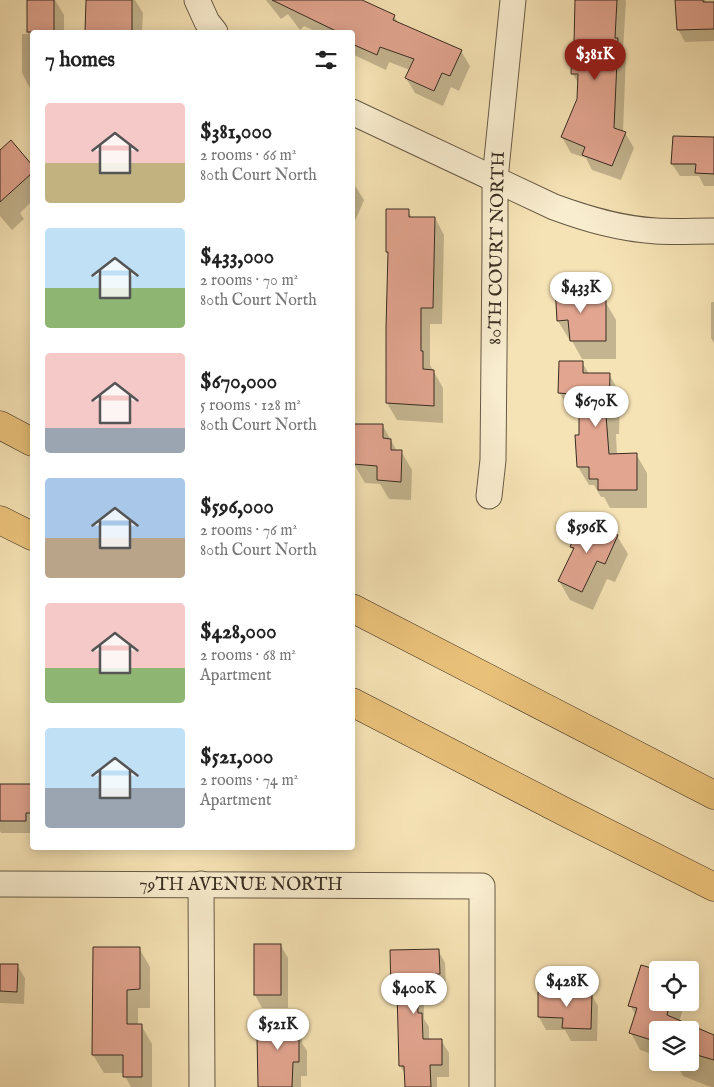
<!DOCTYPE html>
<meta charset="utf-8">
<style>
:root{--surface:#fff;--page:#f2f2f2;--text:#222;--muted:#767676;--accent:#8f2418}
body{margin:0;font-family:"IM FELL English",serif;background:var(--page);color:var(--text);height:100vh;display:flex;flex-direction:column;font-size:19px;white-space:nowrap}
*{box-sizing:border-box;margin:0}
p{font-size:16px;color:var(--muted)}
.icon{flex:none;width:28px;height:28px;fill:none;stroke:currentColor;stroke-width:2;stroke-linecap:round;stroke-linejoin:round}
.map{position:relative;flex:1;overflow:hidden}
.panel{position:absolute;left:30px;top:30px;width:325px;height:820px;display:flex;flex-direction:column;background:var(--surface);border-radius:5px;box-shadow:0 2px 12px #0003}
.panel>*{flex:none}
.tools{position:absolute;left:649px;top:961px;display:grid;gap:10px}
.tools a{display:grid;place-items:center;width:50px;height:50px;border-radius:5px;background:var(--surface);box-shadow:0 2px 12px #0003;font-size:25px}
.price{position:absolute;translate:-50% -42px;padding:0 11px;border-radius:18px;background:#fff;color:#222;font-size:16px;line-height:32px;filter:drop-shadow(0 1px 2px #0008)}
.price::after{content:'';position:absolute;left:50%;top:30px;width:15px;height:11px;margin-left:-8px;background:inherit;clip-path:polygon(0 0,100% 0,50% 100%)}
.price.active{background:var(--accent);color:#fff}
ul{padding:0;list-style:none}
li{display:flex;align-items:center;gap:15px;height:125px;padding:0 15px}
li span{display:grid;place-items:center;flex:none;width:140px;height:100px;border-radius:5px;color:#555}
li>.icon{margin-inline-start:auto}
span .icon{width:60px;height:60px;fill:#fffc;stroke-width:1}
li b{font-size:21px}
h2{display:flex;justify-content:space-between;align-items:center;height:60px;padding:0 15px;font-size:21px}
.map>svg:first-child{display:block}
.shadow{fill:#0003}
.building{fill:#e2a590;stroke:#372c21}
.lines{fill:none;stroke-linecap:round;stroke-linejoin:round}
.minor-casing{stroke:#675a46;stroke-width:27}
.trunk-casing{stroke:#372c21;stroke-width:29}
.minor{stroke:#f9edcf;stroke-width:25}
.trunk{stroke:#ebc27a;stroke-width:28}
.labels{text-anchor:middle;stroke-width:5;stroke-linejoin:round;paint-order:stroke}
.street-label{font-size:18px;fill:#372c21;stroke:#f9edcf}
</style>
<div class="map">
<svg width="714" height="1087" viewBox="0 0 714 1087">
<rect width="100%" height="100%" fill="#f6e3b5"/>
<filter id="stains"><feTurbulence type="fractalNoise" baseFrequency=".004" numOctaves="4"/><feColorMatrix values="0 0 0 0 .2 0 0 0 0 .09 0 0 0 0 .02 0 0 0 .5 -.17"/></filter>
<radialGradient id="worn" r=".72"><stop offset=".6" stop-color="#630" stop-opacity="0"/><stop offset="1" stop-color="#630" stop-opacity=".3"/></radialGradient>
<!-- shadow -->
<g class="shadow">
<polygon points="28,0 55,0 64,15 64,32 32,32 32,92 22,73 22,34 28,34"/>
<polygon points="87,0 135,0 143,13 142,32 86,32"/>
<polygon points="266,0 359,0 394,16 399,24 461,51 470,66 459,91 451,87 443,106 415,93 406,78 410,70 389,62 386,70 352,54 352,32 317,32 304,26 300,30 288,14 281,19"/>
<polygon points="576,0 625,0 626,1 623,50 626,54 623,132 625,133 634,148 621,180 592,170 586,158 571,153 562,137 578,99 579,84 572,73 575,44"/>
<polygon points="677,0 705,0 707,3 714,3 714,41 685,42 678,29"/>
<polygon points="714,138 714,186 704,186 699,176 680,176 672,164"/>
<polygon points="11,142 32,166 32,201 20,213 24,219 12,230 0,216 0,151"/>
<polygon points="352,181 364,200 352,228"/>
<polygon points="408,211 412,218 435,218 444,235 442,324 430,324 430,365 443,388 443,423 397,420 387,403 389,255 387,252"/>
<polygon points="580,286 588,301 605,301 616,320 616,359 582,359 571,339 569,339 558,321"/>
<polygon points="711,302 714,302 714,343 711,338"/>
<polygon points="582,362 589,374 609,374 620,393 619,434 616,434 617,455 636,454 647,473 647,508 610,508 604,497 601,497 594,485 589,485 578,467 580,436 579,412 570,411 559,392"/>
<polygon points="354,426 383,426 397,451 401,451 412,470 411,500 389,499 380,484 365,483 354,464"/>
<polygon points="617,536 628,554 615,582 607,579 593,610 570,600 559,581 574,551 571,547"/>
<polygon points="0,786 32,786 32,833 1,833 0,831"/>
<polygon points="255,946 281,946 288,958 288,1008 262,1008 255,995"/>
<polygon points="139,948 150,967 150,1008 138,1008 138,1025 141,1025 152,1044 152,1087 131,1087 125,1076 125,1073 104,1073 93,1055"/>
<polygon points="438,950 445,963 446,987 424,987 424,1019 429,1027 429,1040 441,1040 449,1053 449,1077 437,1077 437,1087 406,1087 406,1075 400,1066 398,1002 392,990"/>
<polygon points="0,965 17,965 25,978 24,1004 0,1003"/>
<polygon points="540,993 591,994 598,1006 597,1041 571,1041 565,1030 546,1030 539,1017"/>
<polygon points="658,1002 682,1002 684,1006 679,1022 714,1036 714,1087 711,1087 683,1076 676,1062 690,1062 690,1030 658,1030 658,1056 640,1050 631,1033 636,1016 630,1005"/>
<polygon points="293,1012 302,1027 302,1043 307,1051 307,1076 301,1076 301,1087 257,1087 259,1087 271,1037"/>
</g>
<!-- building -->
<g class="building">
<rect x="27" y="0" width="27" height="32"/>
<polygon points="86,0 132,0 132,32 85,32"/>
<polygon points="272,0 362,0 395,15 393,20 462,50 450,76 442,73 434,91 405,78 414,59 380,47 377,55 352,44 352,32 338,32"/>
<polygon points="575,0 617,0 615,38 618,38 614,128 626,132 612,166 582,155 585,147 561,137 577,99 578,74 571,74 572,43 574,43"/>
<polygon points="675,0 703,0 703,2 714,2 714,29 677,30"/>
<polygon points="673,136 714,137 714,174 695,173 696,164 671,164"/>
<polygon points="11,140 32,165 32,173 0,202 0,150"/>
<polygon points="386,209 409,209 409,217 435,217 433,308 421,308 421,351 423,351 423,369 434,370 434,406 386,403 386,328 388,252 386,252"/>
<polygon points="555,285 581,285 581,300 606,300 606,341 570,341 568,320 557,321"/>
<polygon points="559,361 583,361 583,373 610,373 609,415 606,415 609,454 637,453 637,490 598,490 598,479 589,479 589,467 577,467 575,435 579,435 579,401 571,401 571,394 558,393"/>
<polygon points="353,424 383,424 383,438 391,439 391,450 402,450 401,482 377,480 377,466 353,464"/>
<polygon points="582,519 618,535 605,564 597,561 582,592 558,581 574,548 570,547"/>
<polygon points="0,784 32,784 32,813 26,813 26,821 0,821"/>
<rect x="254" y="944" width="27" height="51"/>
<polygon points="93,947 140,947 140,989 127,990 127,1024 142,1024 142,1077 123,1077 123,1055 92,1055"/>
<polygon points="439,949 440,974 417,975 418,1013 422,1013 423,1039 442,1039 442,1065 430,1065 431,1087 405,1087 404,1066 399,1066 397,991 391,991 390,950"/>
<polygon points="0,964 18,964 17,992 0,991"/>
<polygon points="641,965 658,970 658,1002 670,1002 667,1015 714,1035 714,1060 690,1053 690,1030 658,1030 658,1042 629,1033 637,1008 628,1006"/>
<polygon points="538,992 592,993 591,1029 562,1028 563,1018 538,1017"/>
<polygon points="294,1010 294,1035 299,1035 299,1062 293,1062 292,1087 258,1087 257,1036 269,1036 269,1011"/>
</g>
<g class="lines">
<defs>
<g id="minor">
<polyline points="197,0 207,22 215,32"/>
<path d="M352 112 554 207C587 219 620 229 656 231 675 232 695 231 714 231"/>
<polyline points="489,496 493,460 495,250 495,179 513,0"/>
<polyline points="0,884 482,886 482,1087"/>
<polyline points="201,884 202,1087"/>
</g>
<g id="trunk">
<polyline points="0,425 32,442"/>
<polyline points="0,520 32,536"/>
<polyline points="352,608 714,795"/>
<polyline points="352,702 565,812 714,887"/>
</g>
</defs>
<!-- minor casing -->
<use href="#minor" class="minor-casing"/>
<!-- trunk casing -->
<use href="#trunk" class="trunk-casing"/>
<!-- minor -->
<use href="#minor" class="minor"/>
<!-- trunk -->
<use href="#trunk" class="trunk"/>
</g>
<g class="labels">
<!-- street labels -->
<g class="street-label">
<text transform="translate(496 248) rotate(-89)" y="6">80TH COURT NORTH</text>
<text x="241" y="890">79TH AVENUE NORTH</text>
</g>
</g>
<rect width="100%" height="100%" filter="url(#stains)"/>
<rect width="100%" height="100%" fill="url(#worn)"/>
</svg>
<div class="tools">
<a><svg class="icon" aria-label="locate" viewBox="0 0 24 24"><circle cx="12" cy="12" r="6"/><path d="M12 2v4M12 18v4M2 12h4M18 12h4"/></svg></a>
<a><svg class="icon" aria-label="layers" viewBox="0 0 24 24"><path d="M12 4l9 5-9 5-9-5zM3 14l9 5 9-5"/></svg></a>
</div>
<b class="price active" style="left:595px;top:81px">$381K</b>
<b class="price" style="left:581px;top:314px">$433K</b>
<b class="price" style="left:596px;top:428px">$670K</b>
<b class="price" style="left:587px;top:554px">$596K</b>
<b class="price" style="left:567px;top:1008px">$428K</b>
<b class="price" style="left:414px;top:1015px">$400K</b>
<b class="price" style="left:278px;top:1051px">$521K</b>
<section class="panel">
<h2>7 homes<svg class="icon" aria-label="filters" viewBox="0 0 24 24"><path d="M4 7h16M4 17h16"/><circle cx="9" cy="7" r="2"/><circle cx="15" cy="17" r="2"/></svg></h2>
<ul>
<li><span style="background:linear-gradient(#f6c9c9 60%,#c2b280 0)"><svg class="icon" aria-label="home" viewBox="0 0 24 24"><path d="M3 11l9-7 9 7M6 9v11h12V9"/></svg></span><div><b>$381,000</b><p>2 rooms · 66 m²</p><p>80th Court North</p></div></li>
<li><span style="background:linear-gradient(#bfe0f5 60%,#8fb573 0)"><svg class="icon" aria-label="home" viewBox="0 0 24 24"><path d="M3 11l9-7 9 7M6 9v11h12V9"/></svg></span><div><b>$433,000</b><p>2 rooms · 70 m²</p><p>80th Court North</p></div></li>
<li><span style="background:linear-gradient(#f6c9c9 75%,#9aa5b1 0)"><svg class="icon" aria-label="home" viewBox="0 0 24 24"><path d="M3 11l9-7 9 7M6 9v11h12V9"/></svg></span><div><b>$670,000</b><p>5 rooms · 128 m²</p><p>80th Court North</p></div></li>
<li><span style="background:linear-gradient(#a9c7e8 60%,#b9a48a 0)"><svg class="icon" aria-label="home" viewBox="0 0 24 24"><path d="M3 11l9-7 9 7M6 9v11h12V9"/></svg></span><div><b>$596,000</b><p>2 rooms · 76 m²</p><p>80th Court North</p></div></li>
<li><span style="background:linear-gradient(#f6c9c9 65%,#8fb573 0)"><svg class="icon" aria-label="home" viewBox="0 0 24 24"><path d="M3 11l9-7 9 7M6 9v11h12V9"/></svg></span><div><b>$428,000</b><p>2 rooms · 68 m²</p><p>Apartment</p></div></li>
<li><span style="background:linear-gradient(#bfe0f5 60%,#9aa5b1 0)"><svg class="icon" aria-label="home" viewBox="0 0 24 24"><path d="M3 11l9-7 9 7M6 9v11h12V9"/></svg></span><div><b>$521,000</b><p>2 rooms · 74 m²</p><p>Apartment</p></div></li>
</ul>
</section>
</div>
